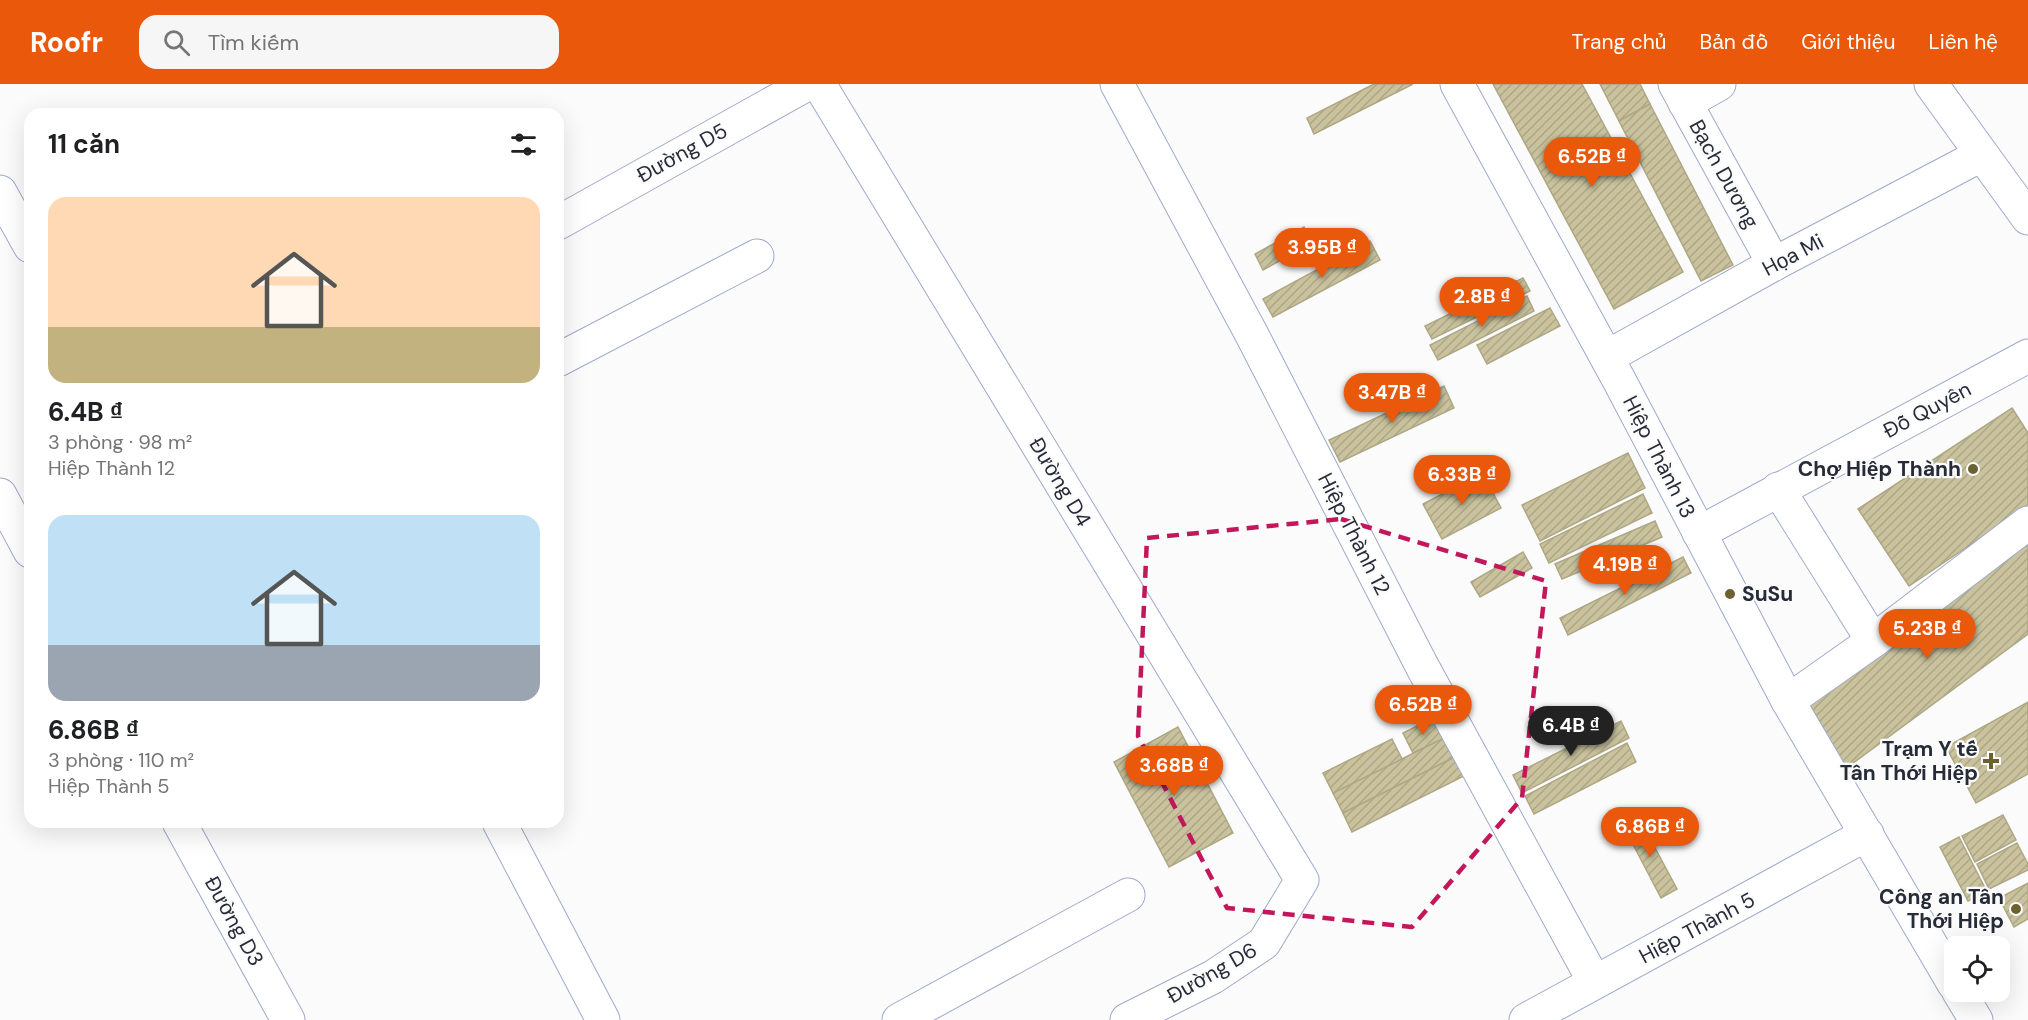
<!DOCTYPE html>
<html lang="vi">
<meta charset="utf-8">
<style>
:root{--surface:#fff;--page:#f6f6f6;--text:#202124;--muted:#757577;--accent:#ea580c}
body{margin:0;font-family:"DM Sans",sans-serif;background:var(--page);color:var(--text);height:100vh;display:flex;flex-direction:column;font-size:22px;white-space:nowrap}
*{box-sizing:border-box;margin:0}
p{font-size:20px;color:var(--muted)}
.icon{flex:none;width:33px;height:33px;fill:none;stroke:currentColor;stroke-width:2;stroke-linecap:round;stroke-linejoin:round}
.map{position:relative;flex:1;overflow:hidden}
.side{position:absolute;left:24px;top:24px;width:540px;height:720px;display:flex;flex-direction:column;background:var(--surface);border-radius:18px;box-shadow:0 6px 24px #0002}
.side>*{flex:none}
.controls{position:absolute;left:1944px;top:852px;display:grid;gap:12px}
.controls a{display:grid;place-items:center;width:66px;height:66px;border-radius:12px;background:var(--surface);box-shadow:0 6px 24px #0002;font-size:30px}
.price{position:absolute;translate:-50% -51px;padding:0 14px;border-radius:21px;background:var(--accent);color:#fff;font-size:20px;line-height:39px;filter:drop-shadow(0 2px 3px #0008)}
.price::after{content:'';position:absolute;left:50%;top:36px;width:18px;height:14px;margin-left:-9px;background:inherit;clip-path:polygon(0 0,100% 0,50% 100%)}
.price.on{background:#222;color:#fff}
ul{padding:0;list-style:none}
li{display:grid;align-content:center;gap:12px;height:318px;padding:0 24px}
li span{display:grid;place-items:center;height:186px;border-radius:18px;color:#555}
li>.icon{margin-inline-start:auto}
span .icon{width:108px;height:108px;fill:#fffc;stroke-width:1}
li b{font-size:26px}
h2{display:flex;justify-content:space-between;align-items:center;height:72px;padding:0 24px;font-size:26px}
header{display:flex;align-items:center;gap:36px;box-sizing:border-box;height:84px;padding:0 30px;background:var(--accent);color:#fff}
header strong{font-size:28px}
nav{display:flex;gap:33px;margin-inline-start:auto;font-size:21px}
.search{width:420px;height:54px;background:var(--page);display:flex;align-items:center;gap:15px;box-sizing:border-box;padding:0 21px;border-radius:18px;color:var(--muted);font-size:22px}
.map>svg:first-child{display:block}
.building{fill:url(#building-hatch);stroke:#aea784;stroke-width:1.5}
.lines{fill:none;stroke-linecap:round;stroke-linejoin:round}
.minor-casing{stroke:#9eaacb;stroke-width:35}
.minor{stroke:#fff;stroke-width:33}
.marked{fill:none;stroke:#c2185b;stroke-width:4.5;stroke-dasharray:12 8;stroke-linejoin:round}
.poi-dot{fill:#6d622f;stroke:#fbfbfb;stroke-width:2}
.labels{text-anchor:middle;stroke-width:4.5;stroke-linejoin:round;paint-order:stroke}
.street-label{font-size:21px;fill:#262b38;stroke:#fbfbfb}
.poi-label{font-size:21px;font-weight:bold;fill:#262b38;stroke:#fbfbfb;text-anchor:end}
</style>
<header>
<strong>Roofr</strong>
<div class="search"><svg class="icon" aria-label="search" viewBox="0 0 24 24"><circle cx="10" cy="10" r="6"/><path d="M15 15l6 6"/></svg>Tìm kiếm</div>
<nav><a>Trang chủ</a><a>Bản đồ</a><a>Giới thiệu</a><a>Liên hệ</a></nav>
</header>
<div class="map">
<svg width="2028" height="936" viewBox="0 0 2028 936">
<defs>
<pattern id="building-hatch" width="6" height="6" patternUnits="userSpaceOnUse" patternTransform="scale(1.5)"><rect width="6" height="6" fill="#c9c29d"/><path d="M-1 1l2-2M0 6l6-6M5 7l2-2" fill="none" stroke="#aca788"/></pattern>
</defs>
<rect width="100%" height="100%" fill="#fbfbfb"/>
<!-- building -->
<g class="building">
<polygon points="1374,0 1413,0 1314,50 1307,34"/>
<polygon points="1493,0 1582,0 1683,188 1614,225"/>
<polygon points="1600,0 1640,0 1650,20 1619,37"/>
<polygon points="1650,20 1733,181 1701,197 1619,37"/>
<polygon points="1304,143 1312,159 1263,186 1255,170"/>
<polygon points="1370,157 1380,176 1273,233 1263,215"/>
<polygon points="1523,194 1530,207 1432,255 1425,242"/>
<polygon points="1527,212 1534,227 1438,276 1430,261"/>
<polygon points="1550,224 1560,242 1487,280 1477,261"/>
<polygon points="1444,302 1454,324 1340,378 1329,356"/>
<polygon points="2012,324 2028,349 2028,422 1909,502 1858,425"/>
<polygon points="1628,369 1645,404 1540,457 1522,421"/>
<polygon points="1482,389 1501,424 1442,455 1423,420"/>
<polygon points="1643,410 1652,429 1549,479 1540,460"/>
<polygon points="1655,437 1662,453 1562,495 1555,480"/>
<polygon points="2028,451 2028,550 1841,688 1805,624"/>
<polygon points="1523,468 1532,484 1480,513 1471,498"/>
<polygon points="1683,473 1691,489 1568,551 1560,534"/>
<polygon points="2028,618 2028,690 1976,719 1946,663"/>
<polygon points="1433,634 1443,655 1413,669 1403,649"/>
<polygon points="1621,637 1629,654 1522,709 1513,691"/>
<polygon points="1178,643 1233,749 1169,783 1114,678"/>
<polygon points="1448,652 1457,672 1343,729 1333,709"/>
<polygon points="1392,655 1402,675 1333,709 1323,689"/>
<polygon points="1627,659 1636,678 1534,730 1525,712"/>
<polygon points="1457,672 1466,691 1352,748 1343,729"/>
<polygon points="2003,731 2016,756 1975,778 1962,752"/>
<polygon points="1639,734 1677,805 1661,814 1624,743"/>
<polygon points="1959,753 1987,808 1968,817 1940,763"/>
<polygon points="2017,759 2028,780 2028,786 1989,805 1977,780"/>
<polygon points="2028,799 2028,835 2014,843 1999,814"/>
</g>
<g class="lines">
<defs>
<g id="minor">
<polyline points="819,0 1302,796 1264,859 1213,893 1127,936"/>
<polyline points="1117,0 1252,251 1422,582 1594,897"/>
<polyline points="1457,0 1619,296 1788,617 1954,900"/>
<polyline points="1675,0 1774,180"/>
<polyline points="1931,0 2028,134"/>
<polyline points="1685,19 1719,0"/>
<polyline points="0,108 30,162"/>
<polyline points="558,139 807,0"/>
<polyline points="1607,273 1774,180 1981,71"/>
<polyline points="558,276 757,172"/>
<polyline points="1778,405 1873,557"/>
<polyline points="0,411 30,467"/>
<polyline points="1699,449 2028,272"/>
<polyline points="1788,617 1873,557 2028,439"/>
<polyline points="179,738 288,936"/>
<polyline points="499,738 603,936"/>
<polyline points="1959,908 1976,936"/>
<polyline points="899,936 1128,811"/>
<polyline points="1526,936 1867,750"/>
</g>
</defs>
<!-- minor casing -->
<use href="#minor" class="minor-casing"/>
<!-- minor -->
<use href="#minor" class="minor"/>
</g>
<!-- marked area -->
<path class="marked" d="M1341 435 1546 497 1522 714 1412 843 1227 824 1138 652 1147 454Z"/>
<!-- markers -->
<g class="poi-dot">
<circle cx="1973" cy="385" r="6"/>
<circle cx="1730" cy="510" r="6"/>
<path d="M1988 668h6v6h6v6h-6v6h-6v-6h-6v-6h6z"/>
<circle cx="2016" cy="825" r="6"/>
</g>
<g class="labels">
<!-- street labels -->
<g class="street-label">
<text transform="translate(682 69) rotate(-29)" y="7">Đường D5</text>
<text transform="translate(1724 90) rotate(61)" y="7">Bạch Dương</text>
<text transform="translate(1793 171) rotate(-28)" y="7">Họa Mi</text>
<text transform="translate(1927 326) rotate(-28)" y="7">Đỗ Quyên</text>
<text transform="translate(1659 373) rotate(63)" y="7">Hiệp Thành 13</text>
<text transform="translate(1060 398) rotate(59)" y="7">Đường D4</text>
<text transform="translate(1354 450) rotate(63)" y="7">Hiệp Thành 12</text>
<text transform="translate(234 837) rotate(61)" y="7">Đường D3</text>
<text transform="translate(1697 844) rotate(-28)" y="7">Hiệp Thành 5</text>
<text transform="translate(1212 889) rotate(-30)" y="7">Đường D6</text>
</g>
<!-- poi labels -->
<g class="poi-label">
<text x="1961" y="392">Chợ Hiệp Thành</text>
<text x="1742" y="517" text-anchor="start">SuSu</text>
<text x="1978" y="672">Trạm Y tế<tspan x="1978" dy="24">Tân Thới Hiệp</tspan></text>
<text x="2004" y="820">Công an Tân<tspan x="2004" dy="24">Thới Hiệp</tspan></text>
</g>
</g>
</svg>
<div class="controls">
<a><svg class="icon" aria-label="locate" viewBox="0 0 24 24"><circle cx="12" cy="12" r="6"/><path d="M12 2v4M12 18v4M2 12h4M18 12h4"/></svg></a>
</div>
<b class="price" style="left:1592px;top:104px">6.52B ₫</b>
<b class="price" style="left:1322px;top:195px">3.95B ₫</b>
<b class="price" style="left:1482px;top:244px">2.8B ₫</b>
<b class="price" style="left:1392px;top:340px">3.47B ₫</b>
<b class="price" style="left:1462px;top:422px">6.33B ₫</b>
<b class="price" style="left:1625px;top:512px">4.19B ₫</b>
<b class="price" style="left:1927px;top:576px">5.23B ₫</b>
<b class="price" style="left:1423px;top:652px">6.52B ₫</b>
<b class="price on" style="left:1571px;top:673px">6.4B ₫</b>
<b class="price" style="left:1174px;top:713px">3.68B ₫</b>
<b class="price" style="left:1650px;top:774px">6.86B ₫</b>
<section class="side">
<h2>11 căn<svg class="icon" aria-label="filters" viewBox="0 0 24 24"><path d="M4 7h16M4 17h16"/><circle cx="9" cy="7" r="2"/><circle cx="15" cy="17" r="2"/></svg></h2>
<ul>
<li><span style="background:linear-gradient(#ffd9b3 70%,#c2b280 0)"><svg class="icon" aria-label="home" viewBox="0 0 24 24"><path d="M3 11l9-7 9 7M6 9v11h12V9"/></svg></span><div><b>6.4B ₫</b><p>3 phòng · 98 m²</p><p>Hiệp Thành 12</p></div></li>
<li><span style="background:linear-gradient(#bfe0f5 70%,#9aa5b1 0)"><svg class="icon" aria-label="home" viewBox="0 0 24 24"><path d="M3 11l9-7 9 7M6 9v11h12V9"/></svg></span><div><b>6.86B ₫</b><p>3 phòng · 110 m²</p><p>Hiệp Thành 5</p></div></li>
</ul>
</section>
</div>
